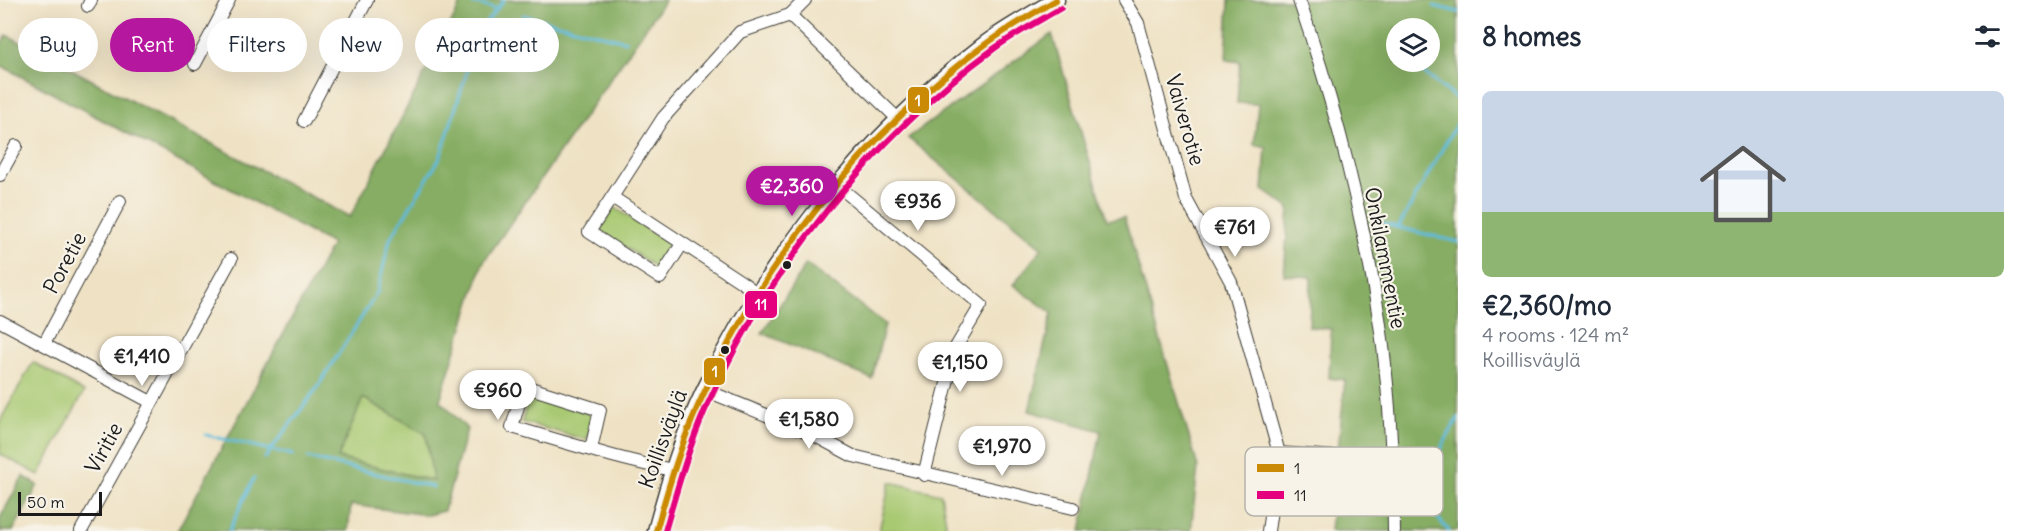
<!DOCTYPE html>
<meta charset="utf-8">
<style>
:root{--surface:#fff;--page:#f6f6f7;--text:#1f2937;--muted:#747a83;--line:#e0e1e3;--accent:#b5179e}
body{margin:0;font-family:Delius,sans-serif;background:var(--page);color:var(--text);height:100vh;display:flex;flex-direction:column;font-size:22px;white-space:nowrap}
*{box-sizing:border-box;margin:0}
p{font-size:20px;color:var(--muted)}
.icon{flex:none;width:33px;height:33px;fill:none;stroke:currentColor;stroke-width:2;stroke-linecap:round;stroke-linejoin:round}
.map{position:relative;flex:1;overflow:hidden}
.sheet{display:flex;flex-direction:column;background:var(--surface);width:570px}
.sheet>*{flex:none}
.top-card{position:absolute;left:18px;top:18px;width:570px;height:54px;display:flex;gap:12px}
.buttons{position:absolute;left:1386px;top:18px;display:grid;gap:12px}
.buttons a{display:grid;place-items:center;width:54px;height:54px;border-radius:50%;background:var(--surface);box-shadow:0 6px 24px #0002;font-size:30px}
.scale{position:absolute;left:18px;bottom:15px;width:84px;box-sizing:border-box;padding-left:6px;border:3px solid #1c1c1c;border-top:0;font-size:16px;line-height:21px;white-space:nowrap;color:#1c1c1c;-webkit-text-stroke:4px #f7f3e8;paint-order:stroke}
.price{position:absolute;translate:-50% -51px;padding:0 14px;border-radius:21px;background:#fff;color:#222;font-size:20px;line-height:39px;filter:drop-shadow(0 2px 3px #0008)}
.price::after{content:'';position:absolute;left:50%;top:36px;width:18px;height:14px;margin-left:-9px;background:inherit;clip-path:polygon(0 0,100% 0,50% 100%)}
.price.on{background:var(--accent);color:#fff}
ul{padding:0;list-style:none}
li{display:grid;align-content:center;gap:12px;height:318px;padding:0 24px}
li+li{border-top:2px solid var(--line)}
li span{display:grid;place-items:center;height:186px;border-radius:9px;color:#555}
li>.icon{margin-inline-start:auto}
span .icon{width:108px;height:108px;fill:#fffc;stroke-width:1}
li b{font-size:26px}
h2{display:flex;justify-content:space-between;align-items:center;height:72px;padding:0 24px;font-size:26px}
.chip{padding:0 21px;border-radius:27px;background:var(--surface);box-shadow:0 6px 24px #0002;font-size:21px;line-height:54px}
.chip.on{background:var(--accent);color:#fff}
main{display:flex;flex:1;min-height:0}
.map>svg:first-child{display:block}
.green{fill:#a8c972;stroke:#627247;stroke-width:1.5}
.forest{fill:#86ad64;stroke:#516440;stroke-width:1.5;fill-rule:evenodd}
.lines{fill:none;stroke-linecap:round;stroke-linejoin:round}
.stream{stroke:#5ebbdc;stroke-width:3}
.street-casing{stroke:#3c3a35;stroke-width:14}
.secondary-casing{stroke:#3c3a35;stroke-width:19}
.street{stroke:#fff;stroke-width:12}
.secondary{stroke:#fff;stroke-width:16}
.bus-1-casing{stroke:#f7f3e8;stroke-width:10}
.bus-2-casing{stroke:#f7f3e8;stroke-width:10}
.bus-1{stroke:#cb8a06;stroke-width:6}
.bus-2{stroke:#e5007d;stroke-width:6}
.bus-dot{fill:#1c1c1c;stroke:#f7f3e8;stroke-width:2}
.labels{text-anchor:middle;stroke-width:4.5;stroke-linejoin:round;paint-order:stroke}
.street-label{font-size:21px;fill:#1c1c1c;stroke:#f7f3e8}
.key{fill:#f7f3e8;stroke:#b5b2ab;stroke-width:1.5}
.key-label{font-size:16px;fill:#1c1c1c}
.line-badge{stroke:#f7f3e8;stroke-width:2}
.badge-label{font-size:16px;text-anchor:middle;font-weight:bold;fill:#fff}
</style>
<main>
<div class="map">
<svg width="1458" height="531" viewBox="0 0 1458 531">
<rect width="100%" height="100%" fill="#f7f3e8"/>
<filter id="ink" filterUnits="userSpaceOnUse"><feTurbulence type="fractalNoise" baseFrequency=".0167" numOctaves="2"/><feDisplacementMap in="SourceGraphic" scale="12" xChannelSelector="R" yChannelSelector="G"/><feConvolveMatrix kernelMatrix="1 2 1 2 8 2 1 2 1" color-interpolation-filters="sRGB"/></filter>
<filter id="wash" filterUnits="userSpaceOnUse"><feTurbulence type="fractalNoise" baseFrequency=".008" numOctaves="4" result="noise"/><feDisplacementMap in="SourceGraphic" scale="24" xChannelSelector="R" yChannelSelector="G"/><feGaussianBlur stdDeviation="1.35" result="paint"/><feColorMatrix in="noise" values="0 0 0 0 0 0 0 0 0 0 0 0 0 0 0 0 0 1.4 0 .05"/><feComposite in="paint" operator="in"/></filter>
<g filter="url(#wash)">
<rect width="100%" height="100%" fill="#efe2c4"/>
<!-- green -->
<g class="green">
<polygon points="614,207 672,246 658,269 599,230"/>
<polygon points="33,362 84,392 39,475 0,454 0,421"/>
<polygon points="529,394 594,415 587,440 522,422"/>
<polygon points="363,397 426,434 434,481 337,458"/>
<polygon points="890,482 941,494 946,523 944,531 879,531"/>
</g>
<!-- forest -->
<g class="forest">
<path d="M463 0H665L483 263 440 400 467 429 444 511 428 515 351 505 348 531H177L332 244 0 65V45L7 35 350 217ZM363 398 426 434 433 481 338 458Z"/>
<path d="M1229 0H1458V531H1330L1345 380 1329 378 1331 329 1309 327 1311 277 1284 275 1289 208 1263 190 1266 147 1254 145 1258 104 1237 103 1240 62 1226 60ZM1396 28H1430V62H1396Z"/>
<polygon points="1052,34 1107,220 1124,217 1198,467 1191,531 1081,531 1101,431 1029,411 1052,313 1013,285 1042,248 908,138"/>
<polygon points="806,264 885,324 872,379 762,333"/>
<polygon points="23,476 38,485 13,531 0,531 0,518"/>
</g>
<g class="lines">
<!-- stream -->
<g class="stream">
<polyline points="460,0 496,9"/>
<polyline points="1434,6 1458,12"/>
<polyline points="523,15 626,41"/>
<polyline points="1410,62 1458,100"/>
<polyline points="1372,221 1458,242"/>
<polyline points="1398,228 1458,121"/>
<polyline points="206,435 293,455"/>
<polyline points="265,458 317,388 377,293 390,239 440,158 480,30 504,0"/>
<polyline points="308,458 433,487"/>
<polyline points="229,531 254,478"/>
<polyline points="1449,531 1422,500 1423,481 1458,418"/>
</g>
</g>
</g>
<g filter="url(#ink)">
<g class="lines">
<defs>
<g id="street">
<polyline points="1124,0 1138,23 1186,199 1231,282 1279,453 1268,531"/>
<path d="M1299 0C1334 103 1362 210 1379 318 1390 388 1393 460 1394 531"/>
<polyline points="88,6 91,0"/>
<polyline points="790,15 805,0"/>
<polyline points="195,64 229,0"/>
<polyline points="304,121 367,0"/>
<polyline points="0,175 16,146"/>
<polyline points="836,184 981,305 956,347 924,475"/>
<polyline points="612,197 663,118 740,32 790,15 898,119"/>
<polyline points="682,244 660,278 589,232 612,197 743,283 758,294"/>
<polyline points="0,321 151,402"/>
<polyline points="44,344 120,201"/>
<polyline points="705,390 808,432 853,456 1073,508"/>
<path d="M591 449 600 410 524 386 512 427C565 442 619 460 673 470"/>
<polyline points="1279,453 1350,458 1393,454"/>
<polyline points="81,531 231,259"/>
</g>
<path id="secondary" d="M656 531C669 483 683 435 705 390 770 256 865 137 983 46 1005 29 1032 15 1056 0"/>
</defs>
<!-- street casing -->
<use href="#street" class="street-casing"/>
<!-- secondary casing -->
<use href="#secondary" class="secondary-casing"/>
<!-- street -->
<use href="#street" class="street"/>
<!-- secondary -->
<use href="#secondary" class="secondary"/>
<defs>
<path id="bus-1" d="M656 531C668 489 680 446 698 406 760 265 865 131 990 41 1011 26 1034 13 1056 0"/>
<path id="bus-2" d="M665 531C677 490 688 449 705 410 767 271 871 138 995 48 1016 33 1039 21 1061 8"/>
</defs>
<!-- bus-1 casing -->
<use href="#bus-1" class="bus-1-casing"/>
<!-- bus-2 casing -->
<use href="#bus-2" class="bus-2-casing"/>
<!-- bus-1 -->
<use href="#bus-1" class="bus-1"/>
<!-- bus-2 -->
<use href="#bus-2" class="bus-2"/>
</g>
</g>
<!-- markers -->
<g class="bus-dot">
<circle cx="787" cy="265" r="5"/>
<circle cx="725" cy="350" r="5"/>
</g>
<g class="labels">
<!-- street labels -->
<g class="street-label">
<text transform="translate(1185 120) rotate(74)" y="7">Vaiverotie</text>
<text transform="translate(1385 258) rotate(79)" y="7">Onkilammentie</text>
<text transform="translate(65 263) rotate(-62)" y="7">Poretie</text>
<text transform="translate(663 439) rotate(-70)" y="7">Koillisväylä</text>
<text transform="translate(104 448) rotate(-61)" y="7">Viritie</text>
</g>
</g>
<!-- legend -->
<rect x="1245" y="447" width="198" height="69" rx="9" class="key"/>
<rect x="1257" y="464" width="27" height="8" fill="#cb8a06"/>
<rect x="1257" y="491" width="27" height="8" fill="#e5007d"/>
<g class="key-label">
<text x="1294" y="474">1</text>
<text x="1294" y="501">11</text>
</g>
<g class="line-badge">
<rect x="907" y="86" width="23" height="28" rx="6" fill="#cb8a06"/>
<rect x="744" y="290" width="34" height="29" rx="6" fill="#e5007d"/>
<rect x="703" y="357" width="23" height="29" rx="6" fill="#cb8a06"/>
</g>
<g class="badge-label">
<text x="918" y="106">1</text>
<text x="761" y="310">11</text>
<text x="715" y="377">1</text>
</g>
</svg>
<div class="buttons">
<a><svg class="icon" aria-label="layers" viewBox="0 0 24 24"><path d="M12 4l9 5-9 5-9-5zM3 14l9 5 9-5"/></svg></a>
</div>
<div class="scale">50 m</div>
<b class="price on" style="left:792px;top:217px">€2,360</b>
<b class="price" style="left:918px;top:232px">€936</b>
<b class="price" style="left:1235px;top:258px">€761</b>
<b class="price" style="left:142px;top:387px">€1,410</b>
<b class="price" style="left:960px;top:393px">€1,150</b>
<b class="price" style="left:498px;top:421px">€960</b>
<b class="price" style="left:809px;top:450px">€1,580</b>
<b class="price" style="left:1002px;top:477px">€1,970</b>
<div class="top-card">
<a class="chip">Buy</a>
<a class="chip on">Rent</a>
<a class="chip">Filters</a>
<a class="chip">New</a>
<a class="chip">Apartment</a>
</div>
</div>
<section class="sheet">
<h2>8 homes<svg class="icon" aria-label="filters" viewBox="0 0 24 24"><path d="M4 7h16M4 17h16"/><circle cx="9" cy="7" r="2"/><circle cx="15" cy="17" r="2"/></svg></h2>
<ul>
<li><span style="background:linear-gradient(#c9d6e8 65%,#8fb573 0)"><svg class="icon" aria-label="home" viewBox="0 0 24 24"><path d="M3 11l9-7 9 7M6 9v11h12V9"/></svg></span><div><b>€2,360/mo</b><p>4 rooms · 124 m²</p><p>Koillisväylä</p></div></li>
</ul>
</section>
</main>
